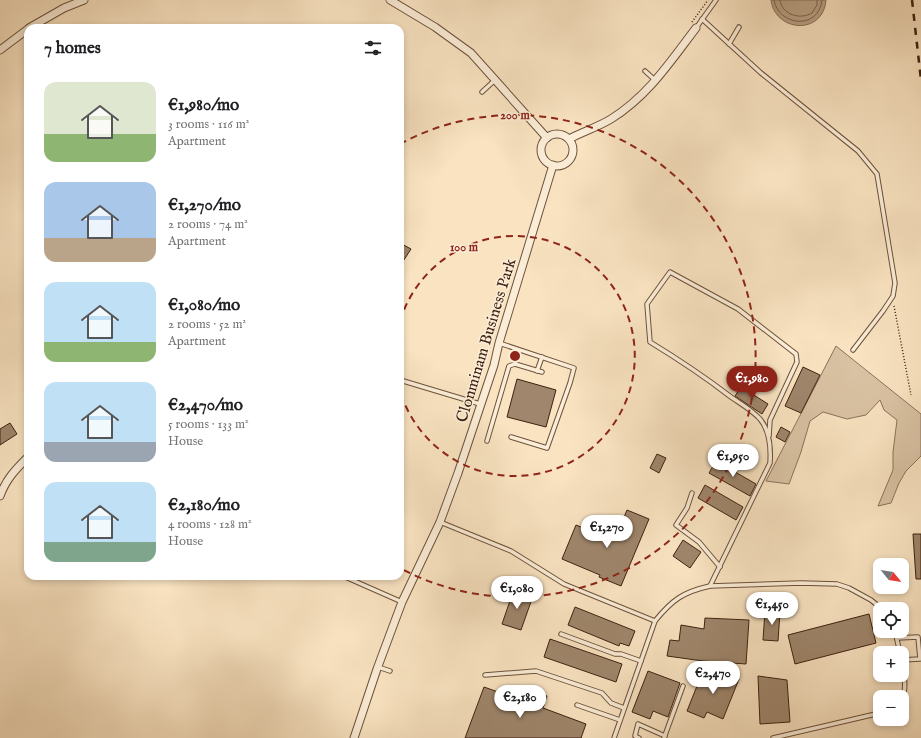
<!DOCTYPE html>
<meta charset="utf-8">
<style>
:root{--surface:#fff;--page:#f2f2f2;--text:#202124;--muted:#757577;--accent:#8f2418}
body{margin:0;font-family:"IM FELL English",serif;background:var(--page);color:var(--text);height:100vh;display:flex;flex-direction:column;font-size:15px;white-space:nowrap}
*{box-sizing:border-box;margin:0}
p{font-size:13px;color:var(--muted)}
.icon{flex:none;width:22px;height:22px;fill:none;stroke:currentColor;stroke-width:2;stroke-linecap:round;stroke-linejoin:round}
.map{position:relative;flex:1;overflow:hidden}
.sheet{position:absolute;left:24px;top:24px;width:380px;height:556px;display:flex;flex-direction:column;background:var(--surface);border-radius:12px;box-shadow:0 2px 6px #0003}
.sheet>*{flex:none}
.needle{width:26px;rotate:120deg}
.controls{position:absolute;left:873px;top:558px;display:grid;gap:8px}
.controls a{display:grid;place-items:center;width:36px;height:36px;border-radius:8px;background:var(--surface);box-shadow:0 2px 6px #0003;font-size:20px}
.price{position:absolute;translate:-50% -34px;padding:0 9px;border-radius:14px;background:#fff;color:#222;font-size:13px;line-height:26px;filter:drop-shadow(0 1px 2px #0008)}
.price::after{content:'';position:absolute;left:50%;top:24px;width:12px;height:9px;margin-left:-6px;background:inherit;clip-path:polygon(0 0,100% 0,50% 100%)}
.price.on{background:var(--accent);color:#fff}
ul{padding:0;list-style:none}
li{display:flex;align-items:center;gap:12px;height:100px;padding:0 20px}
li span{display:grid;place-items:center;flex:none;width:112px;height:80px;border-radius:12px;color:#555}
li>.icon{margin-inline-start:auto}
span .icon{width:48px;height:48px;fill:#fffc;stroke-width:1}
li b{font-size:17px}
h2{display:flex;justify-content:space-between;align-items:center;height:48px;padding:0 20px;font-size:17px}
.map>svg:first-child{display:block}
.green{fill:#d9c2a3;stroke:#8c725a}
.water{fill:#b9a185;stroke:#886e56}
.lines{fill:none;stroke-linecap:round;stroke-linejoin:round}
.shore{stroke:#7c614a;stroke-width:1}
.building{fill:#9f866c;stroke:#3e2110}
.service-casing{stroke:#6d523c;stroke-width:5.5}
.minor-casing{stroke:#6d523c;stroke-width:9}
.path{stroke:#3e2110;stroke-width:1.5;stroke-dasharray:1 2;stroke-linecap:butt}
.service{stroke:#fbedd7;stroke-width:3.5}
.minor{stroke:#fbedd7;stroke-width:7}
.rail{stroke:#3e2110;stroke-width:2.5;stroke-dasharray:7 7;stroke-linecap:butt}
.ring{fill:none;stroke:#8f2418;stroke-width:2;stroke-dasharray:7 5}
.labels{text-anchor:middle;stroke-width:3;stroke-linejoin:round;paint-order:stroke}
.street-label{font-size:16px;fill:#3e2110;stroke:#fbedd7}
.centre{fill:#8f2418;stroke:#fbedd7;stroke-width:2}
.ring-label{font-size:12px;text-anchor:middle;font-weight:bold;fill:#8f2418;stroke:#fbedd7;stroke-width:3;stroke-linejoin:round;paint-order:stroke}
</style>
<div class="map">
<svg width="921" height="738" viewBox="0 0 921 738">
<rect width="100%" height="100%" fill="#f9e3c1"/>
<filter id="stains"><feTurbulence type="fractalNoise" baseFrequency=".005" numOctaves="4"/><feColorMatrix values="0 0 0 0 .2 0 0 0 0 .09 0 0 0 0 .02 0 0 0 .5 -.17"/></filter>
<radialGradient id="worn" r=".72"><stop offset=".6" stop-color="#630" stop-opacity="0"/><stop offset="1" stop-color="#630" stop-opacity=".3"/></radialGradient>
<!-- green -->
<polygon class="green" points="836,346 921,414 921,456 906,471 899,483 891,503 878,506 893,470 893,452 897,420 884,410 880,400 866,415 847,419 823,412 810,421 801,452 789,484 766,481"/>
<!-- water -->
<path class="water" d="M771 0H826C823 36 775 32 771 0Z"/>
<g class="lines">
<!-- shore -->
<g class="shore">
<path d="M774 0C778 26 819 31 822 0"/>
<path d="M780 0C782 15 800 20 812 13L817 5V0"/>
</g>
</g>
<!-- building -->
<g class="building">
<polygon points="400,243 411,249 400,266"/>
<polygon points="803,367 820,375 801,413 785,406"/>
<polygon points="517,379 556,390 546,427 507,417"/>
<polygon points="741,387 768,404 762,414 735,396"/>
<polygon points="10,423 17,434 0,445 0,429"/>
<polygon points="781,427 790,432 785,442 776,437"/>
<polygon points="657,454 666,458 659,473 650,468"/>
<polygon points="716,461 756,484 750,496 709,473"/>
<polygon points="705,485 743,507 736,520 698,498"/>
<polygon points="627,510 649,519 621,586 599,577 600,575 562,559 576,525 614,541"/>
<polygon points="913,534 921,534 921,579 916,579"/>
<polygon points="683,540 701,552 690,568 673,556"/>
<polygon points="514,589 533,596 521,630 502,624"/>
<polygon points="575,607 635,631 629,646 620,643 619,646 568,625"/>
<polygon points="765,611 780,612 778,641 763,640"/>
<polygon points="869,614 876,643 795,664 788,635"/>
<polygon points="705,618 749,620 746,664 703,661 667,656 670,640 679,641 681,625 704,629"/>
<polygon points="550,639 622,664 616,682 544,657"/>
<polygon points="648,671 680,683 668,717 653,711 650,719 632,712"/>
<polygon points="703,671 719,677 721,672 739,679 723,719 707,712 704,718 687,711"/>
<polygon points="758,676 787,680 790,722 760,724"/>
<polygon points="484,687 532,704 537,692 547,696 543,708 586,724 581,738 465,738"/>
</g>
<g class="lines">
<defs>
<g id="service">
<polyline points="702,19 761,73 858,151 877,174 895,283 893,296 883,311 853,350"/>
<polyline points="696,28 716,0"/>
<polyline points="729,44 739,27"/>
<polyline points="645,71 656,81"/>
<polyline points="482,92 495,80"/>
<polyline points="499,343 574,368 570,383 547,448 511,437"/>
<polyline points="537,371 542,357"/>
<polyline points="400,380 480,404"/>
<polyline points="487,441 509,366 515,364 542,372"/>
<polyline points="692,493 687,508 676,525 699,542 720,567"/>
<polyline points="440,522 511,551 564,584 655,621"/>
<polyline points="343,576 402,602"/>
<path d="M710 586 770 463C771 448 770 431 760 419 752 410 741 404 731 397 705 377 678 359 650 342L647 304 670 272 738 309 796 354 797 362 770 420 769 436"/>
<polyline points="895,631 900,653"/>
<polyline points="561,634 615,654 621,654 641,661"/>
<polyline points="897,638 918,637 920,659 902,660"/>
<path d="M902 664C904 676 907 688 902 699"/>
<polyline points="378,667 390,671"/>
<polyline points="485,675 536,671 602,693 611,703 624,708"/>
<polyline points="577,705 620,720"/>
<path d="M614 738 655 621C672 600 683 592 710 586L801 583 837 584 849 588 871 600 882 609"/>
<polyline points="639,738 635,736 638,724 665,736"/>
<polyline points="664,738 683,686"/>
<polyline points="773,738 880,713"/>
</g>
<g id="minor">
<polyline points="390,0 435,27 471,53 547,138"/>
<polyline points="29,28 64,8 84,0"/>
<polyline points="0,50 28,29"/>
<circle cx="557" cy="150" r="16"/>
<path d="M569 139C582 132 598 127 611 119 648 96 670 62 696 28"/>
<path d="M0 496C6 479 16 469 28 457"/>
<polyline points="354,738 377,669 402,602 440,522 458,473 494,365 499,343 553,165"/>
</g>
</defs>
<!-- service casing -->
<use href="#service" class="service-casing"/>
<!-- minor casing -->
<use href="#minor" class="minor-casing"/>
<!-- path -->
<g class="path">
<polyline points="692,22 708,0"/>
<polyline points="894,306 911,395"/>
</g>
<!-- service -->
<use href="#service" class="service"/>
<!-- minor -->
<use href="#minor" class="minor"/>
<!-- rail -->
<polyline class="rail" points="912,0 921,80"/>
</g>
<!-- distance rings -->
<g class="ring">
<path d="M400 321A120 120 0 1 1 400 391"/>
<path d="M400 144A241 241 0 1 1 400 568"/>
</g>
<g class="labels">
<!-- street labels -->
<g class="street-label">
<text transform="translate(485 340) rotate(-73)" y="6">Clonminam Business Park</text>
</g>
</g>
<circle cx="515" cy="356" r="6" class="centre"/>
<g class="ring-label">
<text x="515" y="119">200 m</text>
<text x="464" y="251">100 m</text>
</g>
<rect width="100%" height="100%" filter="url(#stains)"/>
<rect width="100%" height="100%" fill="url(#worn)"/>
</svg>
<div class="controls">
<a><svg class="needle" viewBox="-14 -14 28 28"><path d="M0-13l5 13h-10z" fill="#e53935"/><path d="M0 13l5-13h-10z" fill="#757577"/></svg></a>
<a><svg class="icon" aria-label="locate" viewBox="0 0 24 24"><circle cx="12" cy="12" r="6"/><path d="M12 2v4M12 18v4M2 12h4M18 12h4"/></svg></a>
<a>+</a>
<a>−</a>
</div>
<b class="price on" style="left:752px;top:400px">€1,980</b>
<b class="price" style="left:733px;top:478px">€1,950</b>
<b class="price" style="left:607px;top:549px">€1,270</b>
<b class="price" style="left:517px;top:610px">€1,080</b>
<b class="price" style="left:772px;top:626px">€1,450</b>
<b class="price" style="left:713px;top:695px">€2,470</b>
<b class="price" style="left:520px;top:719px">€2,180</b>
<section class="sheet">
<h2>7 homes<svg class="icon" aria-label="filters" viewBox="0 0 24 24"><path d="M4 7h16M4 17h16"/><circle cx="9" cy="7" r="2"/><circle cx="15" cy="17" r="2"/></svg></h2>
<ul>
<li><span style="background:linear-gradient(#dfe7d0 65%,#8fb573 0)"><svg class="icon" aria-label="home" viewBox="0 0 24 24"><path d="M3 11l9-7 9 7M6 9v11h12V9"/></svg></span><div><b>€1,980/mo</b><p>3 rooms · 116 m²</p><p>Apartment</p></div></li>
<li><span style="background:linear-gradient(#a9c7e8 70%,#b9a48a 0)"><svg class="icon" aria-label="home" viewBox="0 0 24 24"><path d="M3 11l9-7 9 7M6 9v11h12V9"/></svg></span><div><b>€1,270/mo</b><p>2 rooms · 74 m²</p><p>Apartment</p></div></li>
<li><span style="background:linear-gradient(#bfe0f5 75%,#8fb573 0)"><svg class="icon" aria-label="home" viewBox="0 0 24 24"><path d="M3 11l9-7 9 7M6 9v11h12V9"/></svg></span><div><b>€1,080/mo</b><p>2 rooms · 52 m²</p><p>Apartment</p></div></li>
<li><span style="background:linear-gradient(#bfe0f5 75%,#9aa5b1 0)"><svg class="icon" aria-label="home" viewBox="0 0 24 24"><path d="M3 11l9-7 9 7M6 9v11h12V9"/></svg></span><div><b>€2,470/mo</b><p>5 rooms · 133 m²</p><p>House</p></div></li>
<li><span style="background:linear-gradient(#bfe0f5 75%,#7fa58c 0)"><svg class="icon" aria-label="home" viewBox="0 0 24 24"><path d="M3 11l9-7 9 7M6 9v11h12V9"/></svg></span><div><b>€2,180/mo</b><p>4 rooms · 128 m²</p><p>House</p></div></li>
</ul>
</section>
</div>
